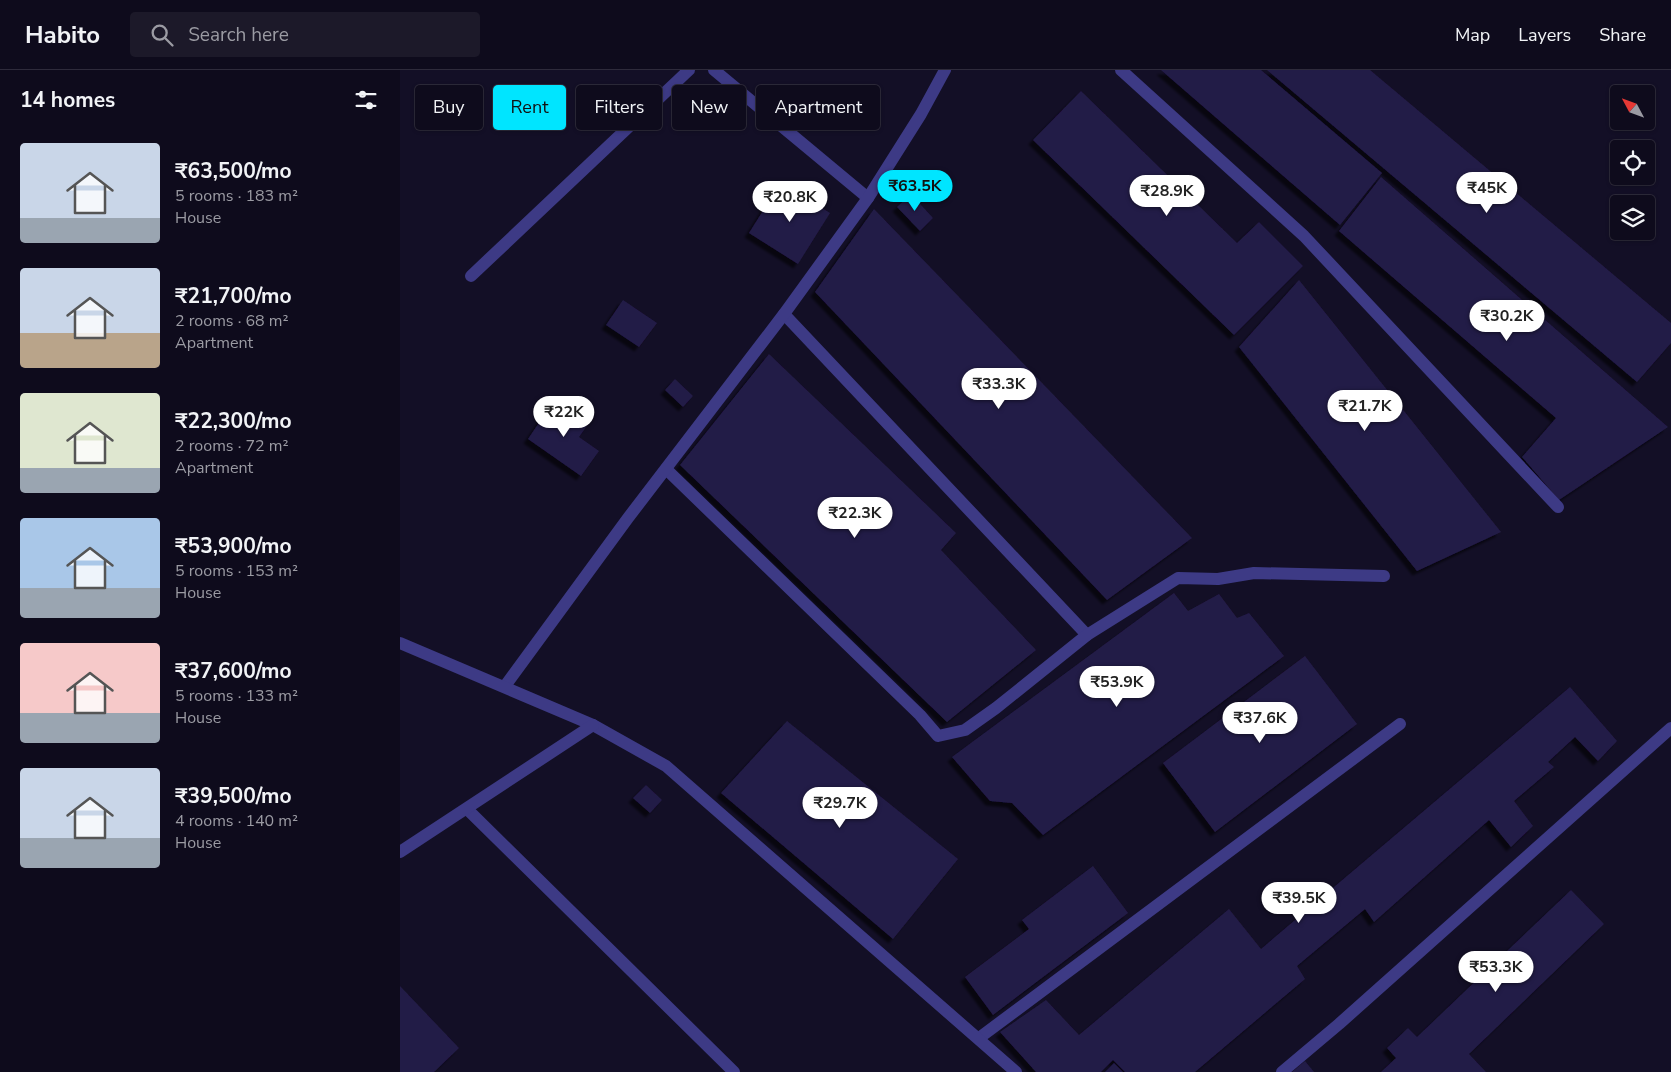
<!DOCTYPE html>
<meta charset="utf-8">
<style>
:root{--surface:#0e0b1c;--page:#1c1929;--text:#f1f3f6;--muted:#9b9ba3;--line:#2e2b3b;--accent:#00e5ff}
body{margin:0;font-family:"Nunito Sans",sans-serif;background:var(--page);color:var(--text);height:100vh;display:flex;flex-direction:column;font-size:19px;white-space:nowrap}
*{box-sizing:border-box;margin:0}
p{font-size:16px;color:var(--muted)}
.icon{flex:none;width:28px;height:28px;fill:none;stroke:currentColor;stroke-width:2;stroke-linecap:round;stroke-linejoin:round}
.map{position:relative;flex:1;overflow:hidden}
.side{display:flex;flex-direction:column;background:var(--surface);width:400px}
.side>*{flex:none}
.hud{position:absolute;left:15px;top:15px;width:475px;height:45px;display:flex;gap:10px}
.needle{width:32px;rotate:311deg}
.controls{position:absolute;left:1210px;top:15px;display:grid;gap:10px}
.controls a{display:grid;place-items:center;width:45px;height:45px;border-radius:5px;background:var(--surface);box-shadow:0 1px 4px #0004,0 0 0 1px var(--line);font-size:25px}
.price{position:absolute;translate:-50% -42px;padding:0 11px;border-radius:18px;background:#fff;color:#222;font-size:16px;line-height:32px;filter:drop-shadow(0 1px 2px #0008)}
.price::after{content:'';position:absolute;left:50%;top:30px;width:15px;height:11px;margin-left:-8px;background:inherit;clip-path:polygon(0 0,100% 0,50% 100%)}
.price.active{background:var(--accent);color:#111}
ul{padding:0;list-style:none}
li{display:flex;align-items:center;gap:15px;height:125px;padding:0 20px}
li span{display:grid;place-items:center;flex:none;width:140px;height:100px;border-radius:5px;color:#555}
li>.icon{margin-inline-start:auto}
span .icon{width:60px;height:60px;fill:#fffc;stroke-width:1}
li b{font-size:21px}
h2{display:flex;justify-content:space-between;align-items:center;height:60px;padding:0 20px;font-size:21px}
.tag{padding:0 18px;border-radius:5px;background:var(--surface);box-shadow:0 1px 4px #0004,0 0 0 1px var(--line);font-size:18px;line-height:45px}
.tag.active{background:var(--accent);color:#111}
header{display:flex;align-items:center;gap:30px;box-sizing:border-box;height:70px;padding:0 25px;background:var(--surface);border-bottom:1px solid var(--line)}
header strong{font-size:24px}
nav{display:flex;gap:28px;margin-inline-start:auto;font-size:18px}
.search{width:350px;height:45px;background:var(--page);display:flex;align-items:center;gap:12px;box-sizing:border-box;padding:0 18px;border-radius:5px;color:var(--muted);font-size:19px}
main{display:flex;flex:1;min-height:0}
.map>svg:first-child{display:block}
.building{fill:#241b47;filter:url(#shadow)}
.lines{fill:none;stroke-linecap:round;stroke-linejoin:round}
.service{stroke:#3d3a85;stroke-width:12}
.minor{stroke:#3d3a85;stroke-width:12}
</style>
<header>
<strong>Habito</strong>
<div class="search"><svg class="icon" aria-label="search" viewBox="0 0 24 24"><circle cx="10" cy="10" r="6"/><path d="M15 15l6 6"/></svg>Search here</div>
<nav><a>Map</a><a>Layers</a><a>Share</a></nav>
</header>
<main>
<section class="side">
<h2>14 homes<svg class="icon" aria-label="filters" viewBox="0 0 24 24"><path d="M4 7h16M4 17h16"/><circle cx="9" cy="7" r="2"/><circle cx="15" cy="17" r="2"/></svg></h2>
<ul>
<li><span style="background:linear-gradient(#c9d6e8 75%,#9aa5b1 0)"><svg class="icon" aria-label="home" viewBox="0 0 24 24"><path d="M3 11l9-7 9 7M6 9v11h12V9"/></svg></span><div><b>₹63,500/mo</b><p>5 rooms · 183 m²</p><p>House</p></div></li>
<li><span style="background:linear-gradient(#c9d6e8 65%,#b9a48a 0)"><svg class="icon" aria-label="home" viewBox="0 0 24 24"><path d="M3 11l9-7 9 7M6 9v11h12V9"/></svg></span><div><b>₹21,700/mo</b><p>2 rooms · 68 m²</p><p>Apartment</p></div></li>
<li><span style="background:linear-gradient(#dfe7d0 75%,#9aa5b1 0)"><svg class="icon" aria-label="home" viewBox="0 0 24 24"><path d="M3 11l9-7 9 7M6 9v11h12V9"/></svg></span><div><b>₹22,300/mo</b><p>2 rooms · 72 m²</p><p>Apartment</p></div></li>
<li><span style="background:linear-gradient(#a9c7e8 70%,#9aa5b1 0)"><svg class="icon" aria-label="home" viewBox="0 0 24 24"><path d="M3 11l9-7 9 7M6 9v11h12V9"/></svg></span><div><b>₹53,900/mo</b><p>5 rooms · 153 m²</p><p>House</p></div></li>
<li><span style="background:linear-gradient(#f6c9c9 70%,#9aa5b1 0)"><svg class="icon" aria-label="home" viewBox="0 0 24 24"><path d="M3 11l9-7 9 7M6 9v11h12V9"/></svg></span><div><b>₹37,600/mo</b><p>5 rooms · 133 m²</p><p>House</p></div></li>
<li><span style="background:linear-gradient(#c9d6e8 70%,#9aa5b1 0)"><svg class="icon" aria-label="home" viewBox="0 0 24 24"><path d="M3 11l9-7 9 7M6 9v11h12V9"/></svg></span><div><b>₹39,500/mo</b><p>4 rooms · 140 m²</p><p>House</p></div></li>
</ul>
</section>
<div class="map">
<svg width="1271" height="1002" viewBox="0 0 1271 1002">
<defs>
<filter id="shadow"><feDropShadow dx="-4.5" dy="4.5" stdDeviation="1" flood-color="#0009"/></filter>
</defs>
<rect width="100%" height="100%" fill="#130f26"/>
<!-- building -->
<g class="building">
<polygon points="761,0 861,0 982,103 940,155"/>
<polygon points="867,0 970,0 1271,253 1271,273 1237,312"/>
<polygon points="681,21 837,173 859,152 903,196 834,265 633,70"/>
<polygon points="981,107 1268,357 1159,430 1122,387 1156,348 939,161"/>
<polygon points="381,112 430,143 398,194 349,163"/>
<polygon points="511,124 533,148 520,161 497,137"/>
<polygon points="474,139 792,468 707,530 415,222"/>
<polygon points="899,210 1101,462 1017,501 839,277"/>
<polygon points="223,230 257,253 239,277 206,255"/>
<polygon points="369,284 556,463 541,480 636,580 547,652 280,395"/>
<polygon points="275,309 293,326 283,337 265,320"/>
<polygon points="155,329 189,353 179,367 199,381 181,406 128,369"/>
<polygon points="774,523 788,541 819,524 837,548 849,543 884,586 643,765 612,733 590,731 552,687"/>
<polygon points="905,586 957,654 815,762 763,693"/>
<polygon points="1170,617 1217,671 1198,691 1175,667 1148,692 1154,697 1114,731 1133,756 1111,777 1089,750 974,852 965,839 897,896 905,909 795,1002 725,1002 713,990 701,1002 636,1002 600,962 646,930 679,965 829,839 861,879"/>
<polygon points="387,651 558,789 493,869 321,723"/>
<polygon points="246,715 262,730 250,743 233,728"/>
<polygon points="693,796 728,843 593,945 565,907 629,859 622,850"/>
<polygon points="1171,820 1204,854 1069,984 1086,1002 981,1002 996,988 987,978 1008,958 1017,967"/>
<polygon points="0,916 59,978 34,1002 0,1002"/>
<polygon points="905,991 914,1002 892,1002"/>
<polygon points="714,993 723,1002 705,1002"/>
</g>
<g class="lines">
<!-- service -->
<g class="service">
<polyline points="314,0 468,128"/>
<polyline points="721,0 904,166 1158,437"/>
<polyline points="71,206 289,0"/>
<polyline points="384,244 687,565"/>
<polyline points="266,399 520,645 538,666 565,660 596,638 687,565 778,508 818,509 854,503 984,506"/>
<polyline points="105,616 228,448 384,244 468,128 521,44 545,0"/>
<polyline points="67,739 334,1002"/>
<polyline points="579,968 1000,654"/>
<polyline points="882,1002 939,954 1271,658"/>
</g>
<!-- minor -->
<g class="minor">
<polyline points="0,573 193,655 266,696 616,1002"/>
<polyline points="0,782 193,655"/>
</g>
</g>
</svg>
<div class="controls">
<a><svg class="needle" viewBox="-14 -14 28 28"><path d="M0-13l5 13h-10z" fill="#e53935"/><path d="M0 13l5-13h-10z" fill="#9b9ba3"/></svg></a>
<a><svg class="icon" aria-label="locate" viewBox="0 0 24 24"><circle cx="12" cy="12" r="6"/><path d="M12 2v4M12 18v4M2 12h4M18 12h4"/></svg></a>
<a><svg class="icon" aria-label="layers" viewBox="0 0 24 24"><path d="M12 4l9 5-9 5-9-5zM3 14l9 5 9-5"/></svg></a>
</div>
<b class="price active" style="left:515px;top:142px">₹63.5K</b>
<b class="price" style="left:1087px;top:144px">₹45K</b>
<b class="price" style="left:767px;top:147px">₹28.9K</b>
<b class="price" style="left:390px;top:153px">₹20.8K</b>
<b class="price" style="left:1107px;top:272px">₹30.2K</b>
<b class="price" style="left:599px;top:340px">₹33.3K</b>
<b class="price" style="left:965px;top:362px">₹21.7K</b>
<b class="price" style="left:164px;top:368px">₹22K</b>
<b class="price" style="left:455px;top:469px">₹22.3K</b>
<b class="price" style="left:717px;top:638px">₹53.9K</b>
<b class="price" style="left:860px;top:674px">₹37.6K</b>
<b class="price" style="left:440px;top:759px">₹29.7K</b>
<b class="price" style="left:899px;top:854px">₹39.5K</b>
<b class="price" style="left:1096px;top:923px">₹53.3K</b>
<div class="hud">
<a class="tag">Buy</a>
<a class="tag active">Rent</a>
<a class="tag">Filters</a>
<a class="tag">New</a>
<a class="tag">Apartment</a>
</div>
</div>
</main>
